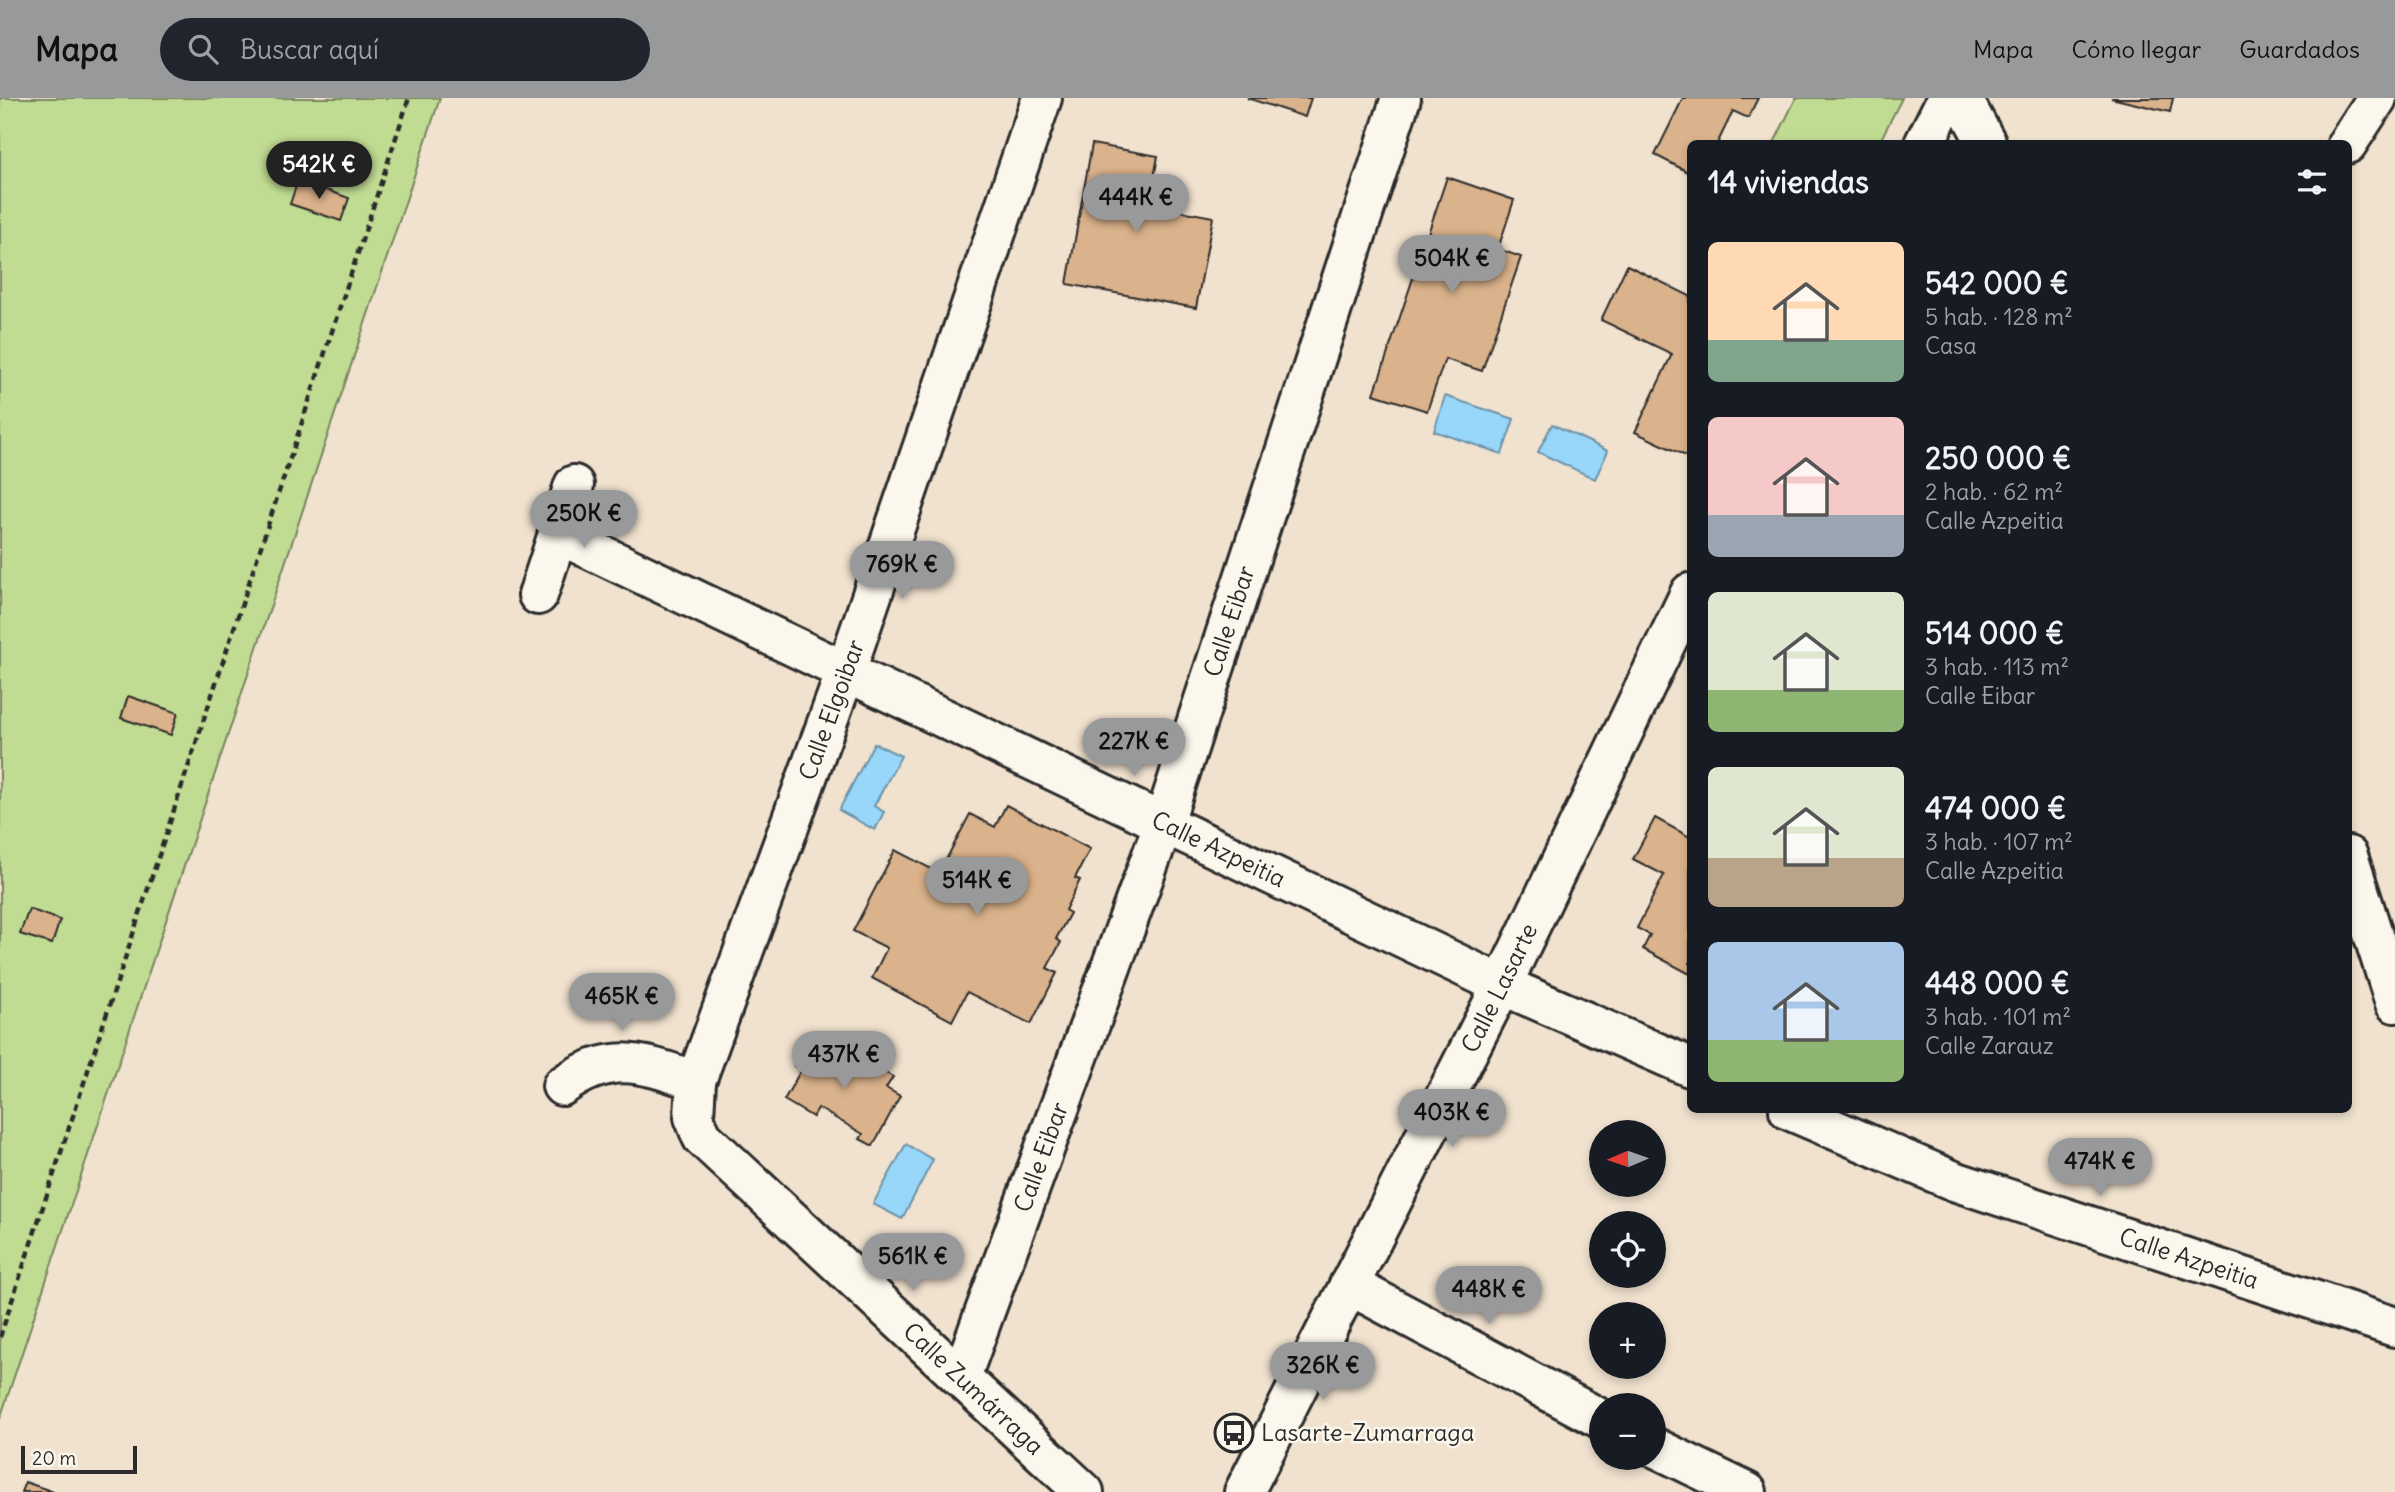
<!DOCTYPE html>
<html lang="es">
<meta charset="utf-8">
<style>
:root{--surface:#171b24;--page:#20242c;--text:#f1f3f6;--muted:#9ea1a6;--accent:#98999b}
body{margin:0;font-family:Delius,sans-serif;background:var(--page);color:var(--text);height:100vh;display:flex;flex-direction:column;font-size:26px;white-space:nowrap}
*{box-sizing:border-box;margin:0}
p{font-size:23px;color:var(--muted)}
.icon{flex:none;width:38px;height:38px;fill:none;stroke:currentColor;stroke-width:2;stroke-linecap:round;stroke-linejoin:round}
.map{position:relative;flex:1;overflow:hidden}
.drawer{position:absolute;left:1687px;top:42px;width:665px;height:973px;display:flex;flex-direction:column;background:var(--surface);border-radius:10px;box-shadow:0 4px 10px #0003}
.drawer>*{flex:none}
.needle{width:46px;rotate:268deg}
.tools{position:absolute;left:1589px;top:1022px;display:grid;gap:14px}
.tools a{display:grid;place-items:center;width:77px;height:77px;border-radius:50%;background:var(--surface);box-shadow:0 4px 10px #0003;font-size:35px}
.scale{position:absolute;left:21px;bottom:18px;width:116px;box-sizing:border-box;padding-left:7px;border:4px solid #2b2b2b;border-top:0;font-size:19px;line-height:24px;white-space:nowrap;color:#2b2b2b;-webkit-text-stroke:5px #fbf7ec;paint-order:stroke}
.price{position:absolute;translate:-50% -60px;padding:0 16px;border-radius:24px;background:var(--accent);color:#111;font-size:23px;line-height:46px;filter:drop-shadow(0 2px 4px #0008)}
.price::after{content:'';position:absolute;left:50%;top:42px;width:21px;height:16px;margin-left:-10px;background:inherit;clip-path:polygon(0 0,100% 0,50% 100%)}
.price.on{background:#222;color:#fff}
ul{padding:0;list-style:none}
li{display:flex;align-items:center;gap:21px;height:175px;padding:0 21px}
li span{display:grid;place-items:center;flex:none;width:196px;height:140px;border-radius:10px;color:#555}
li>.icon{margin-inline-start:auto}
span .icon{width:84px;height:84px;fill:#fffc;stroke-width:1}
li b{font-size:30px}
h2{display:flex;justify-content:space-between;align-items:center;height:84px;padding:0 21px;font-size:30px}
header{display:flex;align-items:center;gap:42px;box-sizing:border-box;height:98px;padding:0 35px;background:var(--accent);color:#111}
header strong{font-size:33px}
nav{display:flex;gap:38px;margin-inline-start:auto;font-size:24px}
.search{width:490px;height:63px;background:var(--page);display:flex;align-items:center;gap:18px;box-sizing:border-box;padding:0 24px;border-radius:38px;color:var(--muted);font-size:26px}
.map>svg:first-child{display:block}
.green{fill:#c0db92;stroke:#76835e;stroke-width:2}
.water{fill:#98d7fa;stroke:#6c92a7;stroke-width:2}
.building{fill:#dab28b;stroke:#2b2b2b;stroke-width:2}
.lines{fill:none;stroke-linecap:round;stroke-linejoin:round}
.minor-casing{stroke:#2b2b2b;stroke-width:44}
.path{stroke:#2b2b2b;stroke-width:4.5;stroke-dasharray:7 5;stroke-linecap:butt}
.minor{stroke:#fbf7ec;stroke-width:38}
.labels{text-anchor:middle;stroke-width:5;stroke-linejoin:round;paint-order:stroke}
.street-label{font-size:24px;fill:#2b2b2b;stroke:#fbf7ec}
.poi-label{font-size:24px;fill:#2b2b2b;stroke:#fbf7ec;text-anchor:start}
</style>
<header>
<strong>Mapa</strong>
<div class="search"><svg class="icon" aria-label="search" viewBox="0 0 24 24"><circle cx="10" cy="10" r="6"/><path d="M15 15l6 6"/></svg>Buscar aquí</div>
<nav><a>Mapa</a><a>Cómo llegar</a><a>Guardados</a></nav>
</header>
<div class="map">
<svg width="2395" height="1394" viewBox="0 0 2395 1394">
<rect width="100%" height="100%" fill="#f1e2cf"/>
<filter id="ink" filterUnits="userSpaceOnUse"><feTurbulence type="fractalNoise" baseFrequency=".0143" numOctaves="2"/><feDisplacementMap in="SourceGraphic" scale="14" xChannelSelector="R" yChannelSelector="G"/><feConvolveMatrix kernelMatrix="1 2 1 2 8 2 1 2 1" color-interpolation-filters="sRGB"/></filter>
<g filter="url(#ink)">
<!-- green -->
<g class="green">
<polygon points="0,0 440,0 0,1321"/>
<polygon points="1796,0 1902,0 1879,45 1774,45"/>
</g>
<!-- water -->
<g class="water">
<polygon points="1445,298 1514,321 1502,356 1434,333"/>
<polygon points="1552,326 1608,353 1595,381 1538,354"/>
<polygon points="874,645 901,658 874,708 884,714 875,732 839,712"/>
<polygon points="906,1046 933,1062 902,1121 873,1106"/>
</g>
<!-- building -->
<g class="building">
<polygon points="1247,0 1311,0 1305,19"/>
<polygon points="1683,0 1758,0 1748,20 1733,13 1717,46 1690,46 1690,75 1655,57"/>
<polygon points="2111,0 2173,0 2170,14"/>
<polygon points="1092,46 1158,58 1149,107 1213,119 1196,210 1067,186"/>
<polygon points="1447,79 1514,102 1498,151 1521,159 1482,273 1445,261 1427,313 1374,296"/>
<polygon points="298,82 349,100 341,123 290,106"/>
<polygon points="1627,167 1690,198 1690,360 1635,334 1672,256 1601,222"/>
<polygon points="128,598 178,615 171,637 121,620"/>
<polygon points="1006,707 1090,751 1075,780 1080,782 1065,812 1070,815 1056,841 1061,844 1047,870 1057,875 1031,926 967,894 952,923 872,880 887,850 853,833 895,752 939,775 970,716 995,729"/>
<polygon points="1655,720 1690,739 1690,876 1643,851 1650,837 1637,830 1664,777 1633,761"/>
<polygon points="29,811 60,822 52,846 20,836"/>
<polygon points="836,947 893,979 886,990 900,998 873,1048 860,1041 863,1036 818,1010 813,1019 784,1002 801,972 794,968 805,949 828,962"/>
<polygon points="25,1384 54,1394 21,1394"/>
</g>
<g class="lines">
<defs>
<g id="minor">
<path id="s1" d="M1042 0 846 573 696 983 694 1019 702 1039 1084 1394"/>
<polyline points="1962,0 1987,46"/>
<polyline points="1924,46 1947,0"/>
<polyline points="2347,46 2377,0"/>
<path id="s2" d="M558 436 1502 887 1690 969"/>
<polyline points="538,497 574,387"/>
<polyline points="2348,758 2395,905"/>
<path d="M562 988C612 952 642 965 696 983"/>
<path id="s3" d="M1789 1012 1954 1083 2395 1229"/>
<polyline points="1349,1187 1601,1321"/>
<path id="s4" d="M961 1279 1163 727 1401 0"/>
<polyline points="1654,1349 1747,1394"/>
<path id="s5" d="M1244 1394 1502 887 1690 495"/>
</g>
</defs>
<!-- minor casing -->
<use href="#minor" class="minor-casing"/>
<!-- path -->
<polyline class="path" points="0,1239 409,0"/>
<!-- minor -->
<use href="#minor" class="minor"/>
</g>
</g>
<!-- icons -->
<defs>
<symbol id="bus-ring" viewBox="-11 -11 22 22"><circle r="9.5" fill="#fbf7ec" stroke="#2b2b2b" stroke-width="1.5"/><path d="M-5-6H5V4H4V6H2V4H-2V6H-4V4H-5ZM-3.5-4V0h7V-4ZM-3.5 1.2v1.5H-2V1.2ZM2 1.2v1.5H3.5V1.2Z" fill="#2b2b2b"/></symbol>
</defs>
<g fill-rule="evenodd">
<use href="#bus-ring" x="1212" y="1313" width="44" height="44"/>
</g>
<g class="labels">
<!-- street labels -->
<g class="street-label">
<text dy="8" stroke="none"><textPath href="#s4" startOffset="802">Calle Eibar</textPath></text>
<text transform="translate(832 612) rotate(-70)" y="8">Calle Elgoibar</text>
<text dy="8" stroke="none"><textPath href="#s2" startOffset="732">Calle Azpeitia</textPath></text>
<text dy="8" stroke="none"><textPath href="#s5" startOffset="565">Calle Lasarte</textPath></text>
<text dy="8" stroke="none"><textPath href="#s4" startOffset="234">Calle Eibar</textPath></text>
<text dy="8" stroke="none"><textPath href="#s3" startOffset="427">Calle Azpeitia</textPath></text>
<text dy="8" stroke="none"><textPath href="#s1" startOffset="1470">Calle Zumárraga</textPath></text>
</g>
<!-- poi labels -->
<g class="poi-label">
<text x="1261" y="1343">Lasarte-Zumarraga</text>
</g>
</g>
</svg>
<div class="tools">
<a><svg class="needle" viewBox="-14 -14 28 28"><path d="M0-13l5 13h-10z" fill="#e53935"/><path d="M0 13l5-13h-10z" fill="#9ea1a6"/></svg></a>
<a><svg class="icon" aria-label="locate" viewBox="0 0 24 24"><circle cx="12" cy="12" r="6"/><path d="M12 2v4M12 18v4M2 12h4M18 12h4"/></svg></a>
<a>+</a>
<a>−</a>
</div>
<div class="scale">20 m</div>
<b class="price on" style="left:319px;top:103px">542K €</b>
<b class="price" style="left:1136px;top:136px">444K €</b>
<b class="price" style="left:1452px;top:197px">504K €</b>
<b class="price" style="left:584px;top:452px">250K €</b>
<b class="price" style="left:902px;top:503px">769K €</b>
<b class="price" style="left:1134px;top:680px">227K €</b>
<b class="price" style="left:977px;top:819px">514K €</b>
<b class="price" style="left:622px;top:935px">465K €</b>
<b class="price" style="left:844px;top:993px">437K €</b>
<b class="price" style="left:1452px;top:1051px">403K €</b>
<b class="price" style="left:2100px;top:1100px">474K €</b>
<b class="price" style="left:913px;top:1195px">561K €</b>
<b class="price" style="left:1489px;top:1228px">448K €</b>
<b class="price" style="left:1323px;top:1304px">326K €</b>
<section class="drawer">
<h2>14 viviendas<svg class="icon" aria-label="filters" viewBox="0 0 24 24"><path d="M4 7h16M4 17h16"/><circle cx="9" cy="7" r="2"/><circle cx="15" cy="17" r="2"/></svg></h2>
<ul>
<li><span style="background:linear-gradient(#ffd9b3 70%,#7fa58c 0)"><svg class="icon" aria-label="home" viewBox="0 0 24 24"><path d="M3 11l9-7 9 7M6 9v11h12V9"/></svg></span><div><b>542 000 €</b><p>5 hab. · 128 m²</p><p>Casa</p></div></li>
<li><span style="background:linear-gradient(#f6c9c9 70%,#9aa5b1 0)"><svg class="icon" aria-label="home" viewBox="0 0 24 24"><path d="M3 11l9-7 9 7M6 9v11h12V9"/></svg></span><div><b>250 000 €</b><p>2 hab. · 62 m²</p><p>Calle Azpeitia</p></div></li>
<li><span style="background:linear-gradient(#dfe7d0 70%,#8fb573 0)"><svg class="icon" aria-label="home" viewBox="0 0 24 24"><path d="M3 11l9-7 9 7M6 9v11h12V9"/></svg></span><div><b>514 000 €</b><p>3 hab. · 113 m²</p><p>Calle Eibar</p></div></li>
<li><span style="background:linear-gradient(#dfe7d0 65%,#b9a48a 0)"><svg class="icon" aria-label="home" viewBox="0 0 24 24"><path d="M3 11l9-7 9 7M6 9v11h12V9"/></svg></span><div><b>474 000 €</b><p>3 hab. · 107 m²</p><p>Calle Azpeitia</p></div></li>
<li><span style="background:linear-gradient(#a9c7e8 70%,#8fb573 0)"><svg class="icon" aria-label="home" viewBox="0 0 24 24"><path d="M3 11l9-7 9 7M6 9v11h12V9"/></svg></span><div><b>448 000 €</b><p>3 hab. · 101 m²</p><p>Calle Zarauz</p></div></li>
</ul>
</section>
</div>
